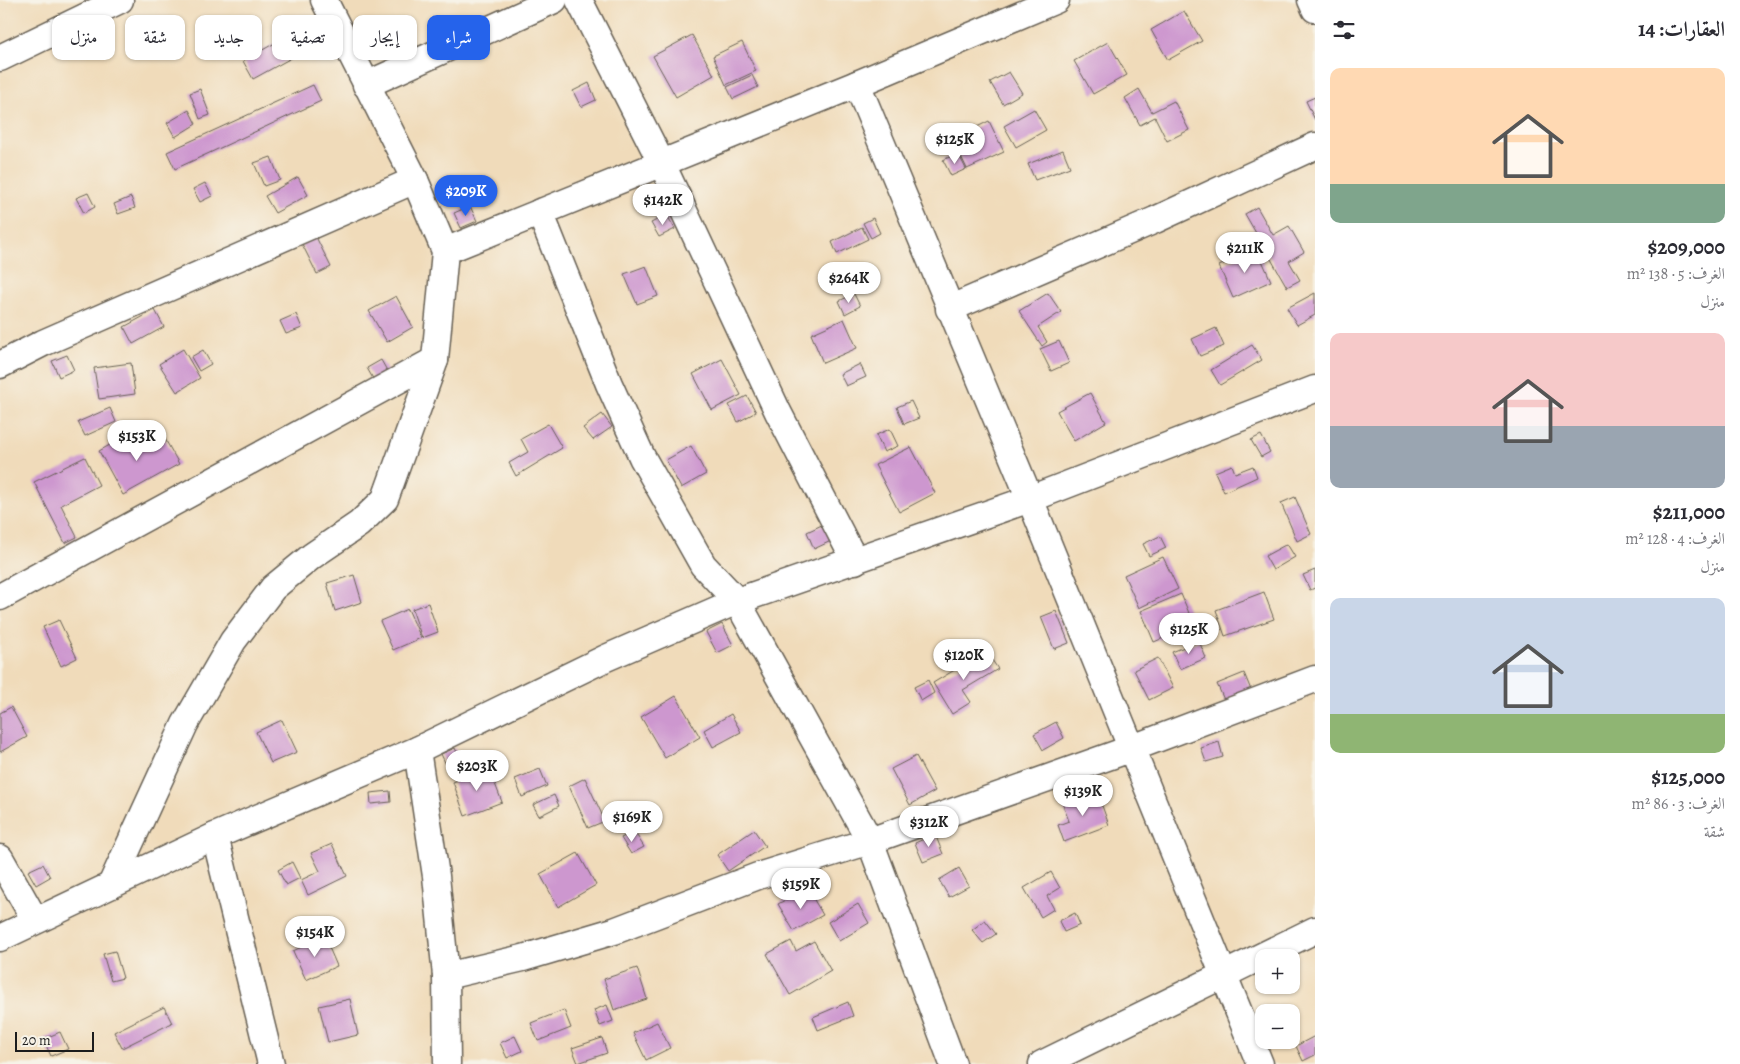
<!DOCTYPE html>
<html lang="ar">
<meta charset="utf-8">
<style>
:root{--surface:#fff;--page:#f7f7f7;--text:#2b2b33;--muted:#7c7c81;--accent:#2563eb}
body{margin:0;font-family:Alegreya,Amiri,serif;background:var(--page);color:var(--text);direction:rtl;height:100vh;display:flex;flex-direction:column;font-size:19px;white-space:nowrap}
*{box-sizing:border-box;margin:0}
p{font-size:16px;color:var(--muted)}
.icon{flex:none;width:28px;height:28px;fill:none;stroke:currentColor;stroke-width:2;stroke-linecap:round;stroke-linejoin:round}
.map{position:relative;flex:1;overflow:hidden;direction:ltr}
.side{display:flex;flex-direction:column;background:var(--surface);width:425px}
.side>*{flex:none}
.guide{position:absolute;left:15px;top:15px;width:475px;height:45px;direction:rtl;display:flex;gap:10px}
.buttons{position:absolute;left:1255px;top:949px;display:grid;gap:10px}
.buttons a{display:grid;place-items:center;width:45px;height:45px;border-radius:10px;background:var(--surface);box-shadow:0 1px 4px #0004;font-size:25px}
.scale{position:absolute;left:15px;bottom:12px;width:79px;box-sizing:border-box;padding-left:5px;border:2px solid #1c1c1c;border-top:0;font-size:14px;line-height:18px;white-space:nowrap;color:#1c1c1c;-webkit-text-stroke:4px #f7f3e8;paint-order:stroke}
.price{position:absolute;translate:-50% -42px;padding:0 11px;border-radius:18px;background:#fff;color:#222;font-size:16px;line-height:32px;filter:drop-shadow(0 1px 2px #0008)}
.price::after{content:'';position:absolute;left:50%;top:30px;width:15px;height:11px;margin-left:-8px;background:inherit;clip-path:polygon(0 0,100% 0,50% 100%)}
.price.active{background:var(--accent);color:#fff}
ul{padding:0;list-style:none}
li{display:grid;align-content:center;gap:10px;height:265px;padding:0 15px}
li span{display:grid;place-items:center;height:155px;border-radius:10px;color:#555}
li>.icon{margin-inline-start:auto}
span .icon{width:90px;height:90px;fill:#fffc;stroke-width:1}
li b{font-size:21px}
h2{display:flex;justify-content:space-between;align-items:center;height:60px;padding:0 15px;font-size:21px}
.pill{padding:0 18px;border-radius:10px;background:var(--surface);box-shadow:0 1px 4px #0004;font-size:18px;line-height:45px}
.pill.active{background:var(--accent);color:#fff}
main{display:flex;flex:1;min-height:0}
.map>svg:first-child{display:block}
.building{fill:#cd97cf}
.lines{fill:none;stroke-linecap:round;stroke-linejoin:round}
.minor-casing{stroke:#665f53;stroke-width:29}
.minor{stroke:#fff;stroke-width:26}
</style>
<main>
<section class="side">
<h2>العقارات: 14<svg class="icon" aria-label="filters" viewBox="0 0 24 24"><path d="M4 7h16M4 17h16"/><circle cx="9" cy="7" r="2"/><circle cx="15" cy="17" r="2"/></svg></h2>
<ul>
<li><span style="background:linear-gradient(#ffd9b3 75%,#7fa58c 0)"><svg class="icon" aria-label="home" viewBox="0 0 24 24"><path d="M3 11l9-7 9 7M6 9v11h12V9"/></svg></span><div><b>$209,000</b><p>الغرف: 5 · 138 m²</p><p>منزل</p></div></li>
<li><span style="background:linear-gradient(#f6c9c9 60%,#9aa5b1 0)"><svg class="icon" aria-label="home" viewBox="0 0 24 24"><path d="M3 11l9-7 9 7M6 9v11h12V9"/></svg></span><div><b>$211,000</b><p>الغرف: 4 · 128 m²</p><p>منزل</p></div></li>
<li><span style="background:linear-gradient(#c9d6e8 75%,#8fb573 0)"><svg class="icon" aria-label="home" viewBox="0 0 24 24"><path d="M3 11l9-7 9 7M6 9v11h12V9"/></svg></span><div><b>$125,000</b><p>الغرف: 3 · 86 m²</p><p>شقة</p></div></li>
</ul>
</section>
<div class="map">
<svg width="1315" height="1064" viewBox="0 0 1315 1064">
<rect width="100%" height="100%" fill="#f7f3e8"/>
<filter id="ink" filterUnits="userSpaceOnUse"><feTurbulence type="fractalNoise" baseFrequency=".02" numOctaves="2"/><feDisplacementMap in="SourceGraphic" scale="10" xChannelSelector="R" yChannelSelector="G"/><feConvolveMatrix kernelMatrix="1 2 1 2 8 2 1 2 1" color-interpolation-filters="sRGB"/></filter>
<filter id="wash" filterUnits="userSpaceOnUse"><feTurbulence type="fractalNoise" baseFrequency=".0096" numOctaves="4" result="noise"/><feDisplacementMap in="SourceGraphic" scale="20" xChannelSelector="R" yChannelSelector="G"/><feGaussianBlur stdDeviation="1.12" result="paint"/><feColorMatrix in="noise" values="0 0 0 0 0 0 0 0 0 0 0 0 0 0 0 0 0 1.4 0 .05"/><feComposite in="paint" operator="in"/></filter>
<g filter="url(#wash)">
<rect width="100%" height="100%" fill="#f0dbba"/>
<g id="blocks">
<!-- building -->
<g class="building">
<polygon points="1184,11 1202,41 1168,60 1151,30"/>
<polygon points="291,34 302,52 253,79 243,61"/>
<polygon points="692,35 714,75 676,97 653,56"/>
<polygon points="742,42 756,71 726,85 713,56"/>
<polygon points="1108,42 1127,75 1093,94 1074,61"/>
<polygon points="1009,72 1022,93 1003,104 990,82"/>
<polygon points="752,75 758,87 733,99 727,87"/>
<polygon points="589,83 596,100 581,107 573,91"/>
<polygon points="313,85 321,101 175,169 167,152"/>
<polygon points="200,89 210,115 200,119 190,93"/>
<polygon points="1139,89 1152,112 1174,101 1189,130 1167,141 1155,117 1140,125 1125,98"/>
<polygon points="1315,97 1315,120 1306,101"/>
<polygon points="1034,109 1046,130 1016,147 1004,126"/>
<polygon points="189,110 196,124 175,137 167,123"/>
<polygon points="989,121 1004,152 967,169 953,139"/>
<polygon points="1063,150 1070,167 1035,180 1028,164"/>
<polygon points="958,153 966,169 951,176 943,160"/>
<polygon points="271,157 280,180 264,186 254,163"/>
<polygon points="298,177 308,195 275,213 265,196"/>
<polygon points="205,183 212,196 200,202 193,189"/>
<polygon points="88,193 95,207 84,213 76,198"/>
<polygon points="131,197 135,208 118,214 114,204"/>
<polygon points="470,206 477,221 461,228 454,213"/>
<polygon points="1257,207 1273,235 1289,226 1304,252 1289,261 1300,280 1287,287 1245,214"/>
<polygon points="667,215 675,229 659,237 651,223"/>
<polygon points="873,218 880,233 871,238 863,223"/>
<polygon points="862,227 868,239 837,254 832,242"/>
<polygon points="316,237 331,267 317,274 302,244"/>
<polygon points="1257,249 1271,281 1233,298 1219,266"/>
<polygon points="646,266 658,296 637,304 624,274"/>
<polygon points="1048,293 1061,312 1038,327 1047,342 1042,346 1019,311"/>
<polygon points="1315,293 1315,315 1297,325 1287,308"/>
<polygon points="854,294 860,306 845,314 839,301"/>
<polygon points="396,296 413,327 387,342 369,311"/>
<polygon points="155,310 164,327 133,344 124,327"/>
<polygon points="296,314 302,328 286,334 280,321"/>
<polygon points="844,319 857,348 823,363 811,334"/>
<polygon points="1216,328 1224,346 1200,356 1192,339"/>
<polygon points="1059,341 1069,363 1051,371 1040,349"/>
<polygon points="1252,345 1262,360 1220,385 1211,370"/>
<polygon points="183,349 200,378 177,392 159,364"/>
<polygon points="203,350 211,364 199,371 191,357"/>
<polygon points="67,355 74,370 59,377 52,361"/>
<polygon points="722,359 741,395 712,410 693,374"/>
<polygon points="381,360 390,376 376,384 367,368"/>
<polygon points="131,363 135,394 99,399 94,368"/>
<polygon points="860,364 866,377 846,386 840,374"/>
<polygon points="1090,393 1106,422 1074,441 1057,411"/>
<polygon points="747,396 756,412 738,422 729,405"/>
<polygon points="911,401 919,418 904,424 897,407"/>
<polygon points="110,408 116,422 85,436 78,422"/>
<polygon points="602,414 612,427 593,440 583,428"/>
<polygon points="548,424 562,448 516,476 509,463 528,452 521,439"/>
<polygon points="890,429 898,446 884,452 876,435"/>
<polygon points="135,431 146,451 165,439 179,464 123,495 99,451"/>
<polygon points="1261,435 1270,452 1261,457 1251,440"/>
<polygon points="691,446 706,474 681,488 666,460"/>
<polygon points="911,447 935,493 899,512 875,465"/>
<polygon points="85,457 99,485 61,505 77,537 65,543 34,482"/>
<polygon points="1232,465 1235,473 1253,466 1257,477 1224,492 1215,472"/>
<polygon points="1295,497 1311,534 1297,541 1281,503"/>
<polygon points="826,523 833,540 814,549 807,532"/>
<polygon points="1160,536 1166,548 1149,556 1143,544"/>
<polygon points="1287,544 1295,557 1273,570 1265,556"/>
<polygon points="1163,557 1178,589 1139,608 1124,575"/>
<polygon points="1315,570 1315,588 1310,590 1303,575"/>
<polygon points="354,575 362,602 335,611 327,583"/>
<polygon points="1264,592 1274,619 1225,636 1216,610"/>
<polygon points="1181,594 1194,625 1154,642 1141,611"/>
<polygon points="428,603 438,632 422,638 412,609"/>
<polygon points="408,609 421,638 393,650 380,621"/>
<polygon points="1056,611 1069,643 1054,649 1041,617"/>
<polygon points="59,620 77,658 61,666 43,627"/>
<polygon points="722,624 733,645 717,653 706,632"/>
<polygon points="1199,641 1206,658 1180,669 1172,652"/>
<polygon points="986,651 998,669 963,690 971,702 952,714 933,683"/>
<polygon points="1158,658 1173,688 1149,700 1134,670"/>
<polygon points="1244,673 1251,690 1225,702 1217,684"/>
<polygon points="928,680 934,693 921,701 914,687"/>
<polygon points="676,696 700,737 665,758 641,717"/>
<polygon points="11,707 27,737 0,752 0,713"/>
<polygon points="731,714 741,732 713,747 704,730"/>
<polygon points="282,720 297,752 271,763 256,732"/>
<polygon points="1056,722 1064,738 1043,750 1034,734"/>
<polygon points="1219,742 1223,757 1206,762 1201,748"/>
<polygon points="455,748 463,765 449,771 441,754"/>
<polygon points="916,756 935,791 910,805 891,769"/>
<polygon points="489,768 502,802 465,816 453,782"/>
<polygon points="540,769 547,786 522,797 515,779"/>
<polygon points="585,778 605,821 588,828 569,786"/>
<polygon points="390,791 391,802 371,804 370,793"/>
<polygon points="1097,792 1109,825 1064,842 1058,825 1069,821 1063,805"/>
<polygon points="554,795 559,806 539,816 533,805"/>
<polygon points="754,830 765,846 728,871 717,855"/>
<polygon points="634,831 644,847 631,854 621,838"/>
<polygon points="935,834 943,854 923,862 915,843"/>
<polygon points="332,844 347,876 308,895 301,880 320,871 311,853"/>
<polygon points="578,853 596,885 558,907 540,874"/>
<polygon points="292,862 300,878 286,885 278,870"/>
<polygon points="43,864 50,877 36,885 28,871"/>
<polygon points="959,868 969,886 949,897 939,880"/>
<polygon points="1051,872 1060,888 1047,896 1054,909 1041,917 1024,888"/>
<polygon points="807,888 823,915 794,931 778,904"/>
<polygon points="858,904 869,923 839,941 828,922"/>
<polygon points="1075,913 1080,925 1064,932 1059,921"/>
<polygon points="985,920 996,934 983,943 972,930"/>
<polygon points="324,936 337,966 306,980 293,951"/>
<polygon points="791,941 796,951 814,941 831,971 790,995 767,954"/>
<polygon points="115,951 123,978 111,981 103,954"/>
<polygon points="637,968 647,999 614,1010 604,979"/>
<polygon points="350,999 358,1035 328,1042 319,1006"/>
<polygon points="848,1002 853,1016 818,1030 813,1017"/>
<polygon points="607,1005 613,1021 600,1026 594,1010"/>
<polygon points="164,1007 172,1023 122,1048 114,1032"/>
<polygon points="564,1010 571,1028 538,1041 531,1023"/>
<polygon points="657,1022 670,1048 646,1060 633,1033"/>
<polygon points="60,1032 68,1049 51,1056 43,1039"/>
<polygon points="515,1036 522,1051 507,1058 500,1043"/>
<polygon points="1315,1036 1315,1055 1303,1061 1296,1046"/>
<polygon points="602,1038 607,1053 578,1063 572,1048"/>
</g>
</g>
</g>
<g filter="url(#ink)">
<use href="#blocks" fill-opacity="0" stroke="#665f53" stroke-width="1"/>
<g class="lines">
<defs>
<g id="minor">
<polyline points="579,0 662,164 778,412 855,561"/>
<polyline points="1311,0 1315,9"/>
<polyline points="0,58 120,0"/>
<polyline points="857,84 1030,499 1260,1064"/>
<polyline points="366,85 554,0"/>
<polyline points="540,212 609,384 642,457 703,565 737,601 870,841 953,1064"/>
<polyline points="445,251 857,84 1056,0"/>
<polyline points="949,309 1155,220 1315,146"/>
<polyline points="0,365 43,343 415,180"/>
<polyline points="0,597 435,360"/>
<polyline points="417,750 436,876 446,976 447,1064"/>
<polyline points="215,836 271,1064"/>
<polyline points="0,858 35,920"/>
<polyline points="111,885 185,724 233,641 273,588 312,556 359,524 385,499 435,360 445,251 415,180 324,0"/>
<polyline points="0,938 215,836 417,750 606,658 737,601 1030,499 1315,389"/>
<polyline points="446,976 523,958 614,931 758,876 870,841 1130,749 1315,679"/>
<polyline points="1042,1064 1315,930"/>
</g>
</defs>
<!-- minor casing -->
<use href="#minor" class="minor-casing"/>
<!-- minor -->
<use href="#minor" class="minor"/>
</g>
</g>
</svg>
<div class="buttons">
<a>+</a>
<a>−</a>
</div>
<div class="scale">20 m</div>
<b class="price" style="left:955px;top:165px">$125K</b>
<b class="price active" style="left:466px;top:217px">$209K</b>
<b class="price" style="left:663px;top:226px">$142K</b>
<b class="price" style="left:1245px;top:274px">$211K</b>
<b class="price" style="left:849px;top:304px">$264K</b>
<b class="price" style="left:137px;top:462px">$153K</b>
<b class="price" style="left:1189px;top:655px">$125K</b>
<b class="price" style="left:964px;top:681px">$120K</b>
<b class="price" style="left:477px;top:792px">$203K</b>
<b class="price" style="left:1083px;top:817px">$139K</b>
<b class="price" style="left:632px;top:843px">$169K</b>
<b class="price" style="left:929px;top:848px">$312K</b>
<b class="price" style="left:801px;top:910px">$159K</b>
<b class="price" style="left:315px;top:958px">$154K</b>
<div class="guide">
<a class="pill active">شراء</a>
<a class="pill">إيجار</a>
<a class="pill">تصفية</a>
<a class="pill">جديد</a>
<a class="pill">شقة</a>
<a class="pill">منزل</a>
</div>
</div>
</main>
